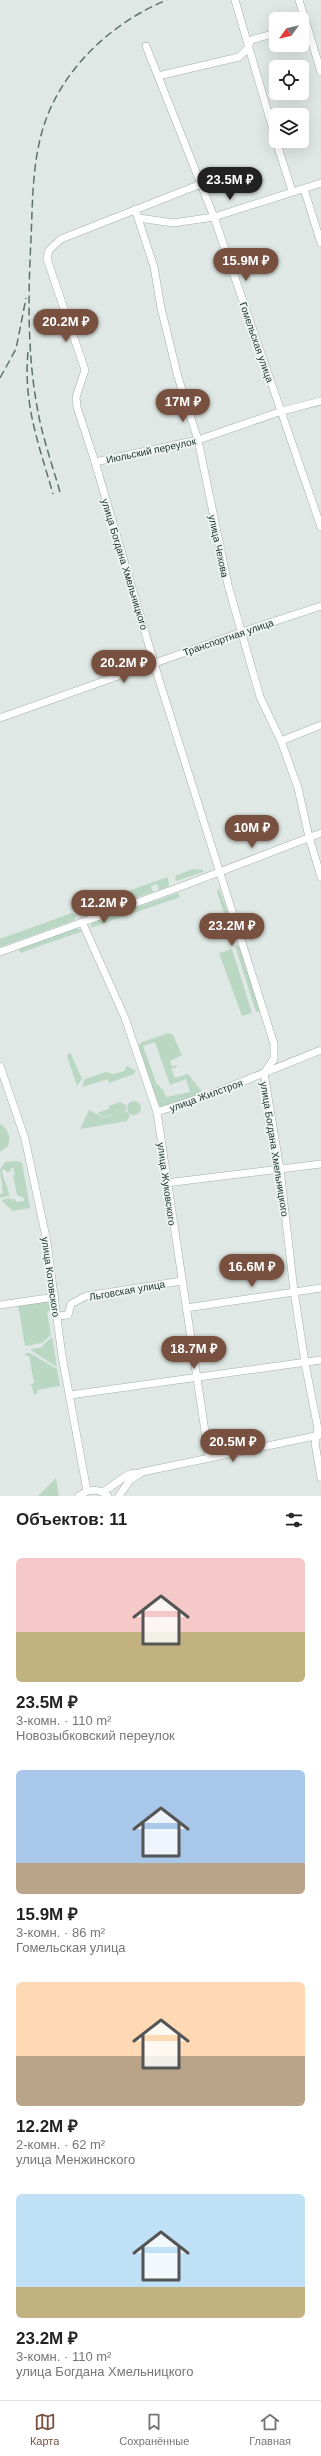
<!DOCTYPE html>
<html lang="ru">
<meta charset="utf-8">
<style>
:root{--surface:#fff;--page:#f6f6f6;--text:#222;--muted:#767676;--line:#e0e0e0;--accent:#785040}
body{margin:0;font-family:Arial,sans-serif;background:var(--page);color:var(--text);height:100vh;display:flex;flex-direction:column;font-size:15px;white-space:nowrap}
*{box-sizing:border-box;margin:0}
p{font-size:13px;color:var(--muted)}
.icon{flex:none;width:22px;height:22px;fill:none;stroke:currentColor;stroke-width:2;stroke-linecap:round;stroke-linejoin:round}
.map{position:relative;height:1496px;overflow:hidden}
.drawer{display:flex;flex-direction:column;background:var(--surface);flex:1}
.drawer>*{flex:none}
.needle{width:26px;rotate:236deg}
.tools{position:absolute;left:269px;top:12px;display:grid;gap:8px}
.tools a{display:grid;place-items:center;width:40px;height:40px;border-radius:6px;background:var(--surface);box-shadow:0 4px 16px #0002;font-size:20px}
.price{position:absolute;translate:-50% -34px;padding:0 9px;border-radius:14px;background:var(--accent);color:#fff;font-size:13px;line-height:26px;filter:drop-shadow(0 1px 2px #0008)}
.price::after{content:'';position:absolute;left:50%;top:24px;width:12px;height:9px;margin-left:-6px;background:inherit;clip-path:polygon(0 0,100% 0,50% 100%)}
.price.current{background:#222;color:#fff}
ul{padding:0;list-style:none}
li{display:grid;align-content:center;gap:8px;height:212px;padding:0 16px}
li span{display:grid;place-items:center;height:124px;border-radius:6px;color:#555}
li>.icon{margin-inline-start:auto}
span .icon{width:72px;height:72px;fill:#fffc;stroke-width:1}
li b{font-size:17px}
h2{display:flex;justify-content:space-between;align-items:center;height:48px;padding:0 16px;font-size:17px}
.tab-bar{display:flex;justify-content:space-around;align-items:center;height:56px;border-top:1px solid var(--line);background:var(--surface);font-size:11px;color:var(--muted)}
.tab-bar a{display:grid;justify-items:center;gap:2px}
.tab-bar .current{color:var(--accent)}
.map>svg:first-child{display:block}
.green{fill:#bad7c3;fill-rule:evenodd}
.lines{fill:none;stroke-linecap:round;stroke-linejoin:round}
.minor-casing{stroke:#a3afab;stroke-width:8}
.minor{stroke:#fff;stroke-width:7}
.rail{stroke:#5c726d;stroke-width:1.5;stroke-dasharray:8 4;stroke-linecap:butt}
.labels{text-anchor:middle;stroke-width:3.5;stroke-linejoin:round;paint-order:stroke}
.street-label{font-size:10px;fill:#223631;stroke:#eef5f2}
</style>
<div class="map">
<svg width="321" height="1496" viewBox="0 0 321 1496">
<rect width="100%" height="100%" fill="#dfe8e4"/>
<!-- green -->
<g class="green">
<polygon points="193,869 203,870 203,872 176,881 175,876"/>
<polygon points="168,877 169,886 159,890 157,884 151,886 153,892 88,914 82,907"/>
<polygon points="219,888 237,938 233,942 217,891"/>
<polygon points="178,893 180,897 90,928 92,923"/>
<polygon points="72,913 76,916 75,920 0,947 0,939"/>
<polygon points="76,928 83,931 20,953 19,949"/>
<polygon points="237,945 240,948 261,1011 256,1012 235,946"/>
<polygon points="232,949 252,1013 242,1016 219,953"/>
<path d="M169 1033 173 1035 182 1055 170 1061 172 1067 176 1065 177 1067 171 1069 175 1078 188 1074 203 1093 161 1107 158 1104 138 1046 142 1042ZM155 1042 170 1085 186 1079 190 1092 166 1097 163 1089H161L159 1085H157L143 1046Z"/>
<polygon points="70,1052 82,1079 77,1086 67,1056"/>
<polygon points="127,1066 136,1071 134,1074 109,1083 108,1079 82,1087 85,1079 106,1072 113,1074 124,1071"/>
<circle cx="134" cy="1108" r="7"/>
<polygon points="120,1102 126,1105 126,1110 122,1111 126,1111 130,1115 127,1121 80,1129 89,1110 104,1118 115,1114 104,1117 97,1113 109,1109 109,1106"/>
<path d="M0 1124C8 1129 11 1136 8 1146L0 1152Z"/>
<path d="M16 1161 22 1163 30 1208 13 1211 1 1200 10 1198 12 1203 11 1199H15L16 1202 24 1201V1198L17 1195 13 1175 15 1174 13 1168H11V1171L6 1172 5 1169 2 1170C3 1181 9 1187 9 1196L0 1198V1194L3 1193 0 1170 5 1162Z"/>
<polygon points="51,1301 53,1309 47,1312 51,1335 42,1343 25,1346 18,1305"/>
<polygon points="52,1337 57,1367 32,1351 31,1349 43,1347 43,1345"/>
<polygon points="25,1353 30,1353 57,1369 60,1386 37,1390 37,1394 34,1394 31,1384 34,1383 29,1356 26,1356"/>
<polygon points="56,1478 59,1496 38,1496"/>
</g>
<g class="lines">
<defs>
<g id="minor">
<polyline points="235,0 276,140"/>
<polyline points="299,0 321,72"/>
<polyline points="146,46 214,217 321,527"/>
<polyline points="158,76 239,57 248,48 251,40 276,33"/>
<polyline points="276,141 292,191"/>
<polyline points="201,184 61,239 49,250 47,259 85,370 76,397 77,407 95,462 160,683 274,1044 274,1059 264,1073 280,1169 294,1291 305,1363 318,1429 315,1443 321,1478"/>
<polyline points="304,189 321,243"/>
<polyline points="135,209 154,267 161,308 178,377 198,440 228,585 260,697 281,741 298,788 309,837 321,877"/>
<polyline points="139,218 173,223 214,217 321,183"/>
<polyline points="95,462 198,440 282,411 321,401"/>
<polyline points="0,718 242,632 321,606"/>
<polyline points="281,741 321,725"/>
<polyline points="82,922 125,1018 157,1112 209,1458"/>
<polyline points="0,952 180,887 321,833"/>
<polyline points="0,1066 25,1139 47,1242 62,1356 87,1491"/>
<polyline points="157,1112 209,1095 321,1050"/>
<polyline points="166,1183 321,1164"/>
<polyline points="0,1305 55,1297"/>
<polyline points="186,1308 321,1288"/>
<polyline points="57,1316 68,1315 71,1304 86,1296 182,1281"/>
<polyline points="70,1395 321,1360"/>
<polyline points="103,1492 129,1474 136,1473"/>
<path d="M79 1496C88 1489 99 1488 108 1496"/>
<polyline points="119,1496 130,1480 142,1472 320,1435"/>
</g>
</defs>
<!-- minor casing -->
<use href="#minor" class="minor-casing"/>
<!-- minor -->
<use href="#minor" class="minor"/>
<!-- rail -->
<g class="rail">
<path d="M28 352C23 404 39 445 53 494"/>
<polyline points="0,378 16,349 26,298"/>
<path d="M60 492C53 467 44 442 39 417 27 359 28 297 31 239 33 193 32 145 53 103 76 56 120 19 167 0"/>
</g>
</g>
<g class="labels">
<!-- street labels -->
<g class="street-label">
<text transform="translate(257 342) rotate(71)" y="4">Гомельская улица</text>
<text transform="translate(151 450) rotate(-12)" y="4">Июльский переулок</text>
<text transform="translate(219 546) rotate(78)" y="4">улица Чехова</text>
<text transform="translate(125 564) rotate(73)" y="4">улица Богдана Хмельницкого</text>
<text transform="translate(228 637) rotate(-19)" y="4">Транспортная улица</text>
<text transform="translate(206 1095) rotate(-20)" y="4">улица Жилстроя</text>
<text transform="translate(275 1149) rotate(81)" y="4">улица Богдана Хмельницкого</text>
<text transform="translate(167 1184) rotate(82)" y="4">улица Жуковского</text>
<text transform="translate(51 1277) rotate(82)" y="4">улица Котовского</text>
<text transform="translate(127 1290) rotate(-10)" y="4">Льговская улица</text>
</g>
</g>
</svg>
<div class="tools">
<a><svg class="needle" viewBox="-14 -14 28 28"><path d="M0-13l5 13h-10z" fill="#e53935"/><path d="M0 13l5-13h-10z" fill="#767676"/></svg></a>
<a><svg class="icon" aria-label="locate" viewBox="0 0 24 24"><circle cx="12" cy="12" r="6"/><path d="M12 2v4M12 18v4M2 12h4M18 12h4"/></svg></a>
<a><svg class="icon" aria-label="layers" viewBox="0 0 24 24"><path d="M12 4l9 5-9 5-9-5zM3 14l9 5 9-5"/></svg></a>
</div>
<b class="price current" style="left:230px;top:201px">23.5M ₽</b>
<b class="price" style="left:246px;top:282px">15.9M ₽</b>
<b class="price" style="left:66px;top:343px">20.2M ₽</b>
<b class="price" style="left:183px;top:423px">17M ₽</b>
<b class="price" style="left:124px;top:684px">20.2M ₽</b>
<b class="price" style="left:252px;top:849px">10M ₽</b>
<b class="price" style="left:104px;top:924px">12.2M ₽</b>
<b class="price" style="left:232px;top:947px">23.2M ₽</b>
<b class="price" style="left:252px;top:1288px">16.6M ₽</b>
<b class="price" style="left:194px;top:1370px">18.7M ₽</b>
<b class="price" style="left:233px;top:1463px">20.5M ₽</b>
</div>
<section class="drawer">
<h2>Объектов: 11<svg class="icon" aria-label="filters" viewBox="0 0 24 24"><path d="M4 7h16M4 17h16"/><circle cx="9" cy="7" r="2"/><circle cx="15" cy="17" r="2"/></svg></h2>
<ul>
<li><span style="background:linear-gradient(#f6c9c9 60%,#c2b280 0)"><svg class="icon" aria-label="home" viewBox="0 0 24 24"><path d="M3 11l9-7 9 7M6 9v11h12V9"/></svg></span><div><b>23.5M ₽</b><p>3-комн. · 110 m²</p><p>Новозыбковский переулок</p></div></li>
<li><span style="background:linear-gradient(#a9c7e8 75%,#b9a48a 0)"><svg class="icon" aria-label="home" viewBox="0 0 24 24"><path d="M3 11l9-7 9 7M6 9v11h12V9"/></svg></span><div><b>15.9M ₽</b><p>3-комн. · 86 m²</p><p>Гомельская улица</p></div></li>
<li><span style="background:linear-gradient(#ffd9b3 60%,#b9a48a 0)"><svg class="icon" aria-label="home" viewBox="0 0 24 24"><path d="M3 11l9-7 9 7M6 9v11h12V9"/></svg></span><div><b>12.2M ₽</b><p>2-комн. · 62 m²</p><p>улица Менжинского</p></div></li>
<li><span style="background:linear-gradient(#bfe0f5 75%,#c2b280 0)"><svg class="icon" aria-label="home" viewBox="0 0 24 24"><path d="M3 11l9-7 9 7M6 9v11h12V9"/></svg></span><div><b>23.2M ₽</b><p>3-комн. · 110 m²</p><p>улица Богдана Хмельницкого</p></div></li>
</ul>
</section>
<nav class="tab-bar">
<a class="current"><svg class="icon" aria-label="map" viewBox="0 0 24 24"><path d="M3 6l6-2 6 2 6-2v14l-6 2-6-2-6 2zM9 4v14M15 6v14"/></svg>Карта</a>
<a><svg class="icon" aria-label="saved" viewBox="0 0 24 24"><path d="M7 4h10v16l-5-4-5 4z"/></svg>Сохранённые</a>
<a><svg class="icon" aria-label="home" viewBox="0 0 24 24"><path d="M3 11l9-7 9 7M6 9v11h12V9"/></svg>Главная</a>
</nav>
